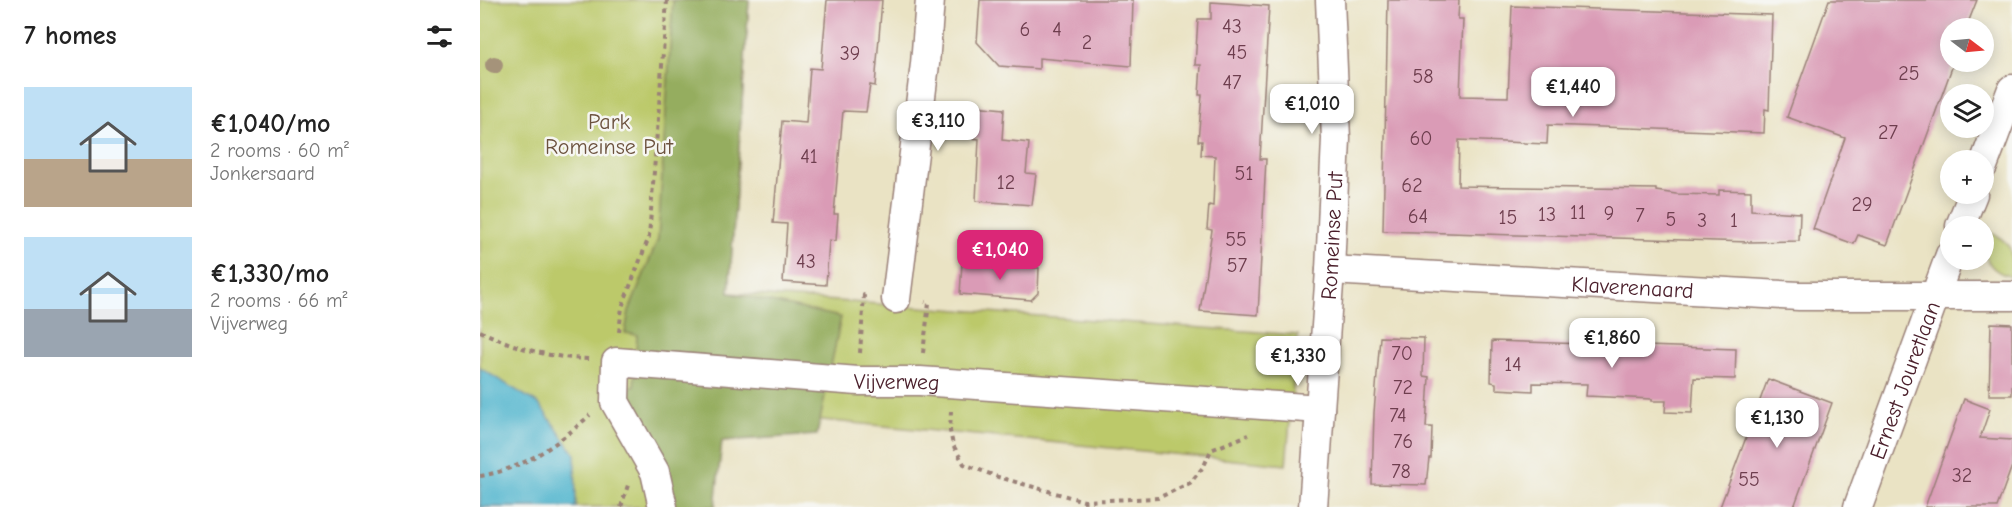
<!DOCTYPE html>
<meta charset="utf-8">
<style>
:root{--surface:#fff;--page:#f6f6f6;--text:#222;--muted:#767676;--accent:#db2777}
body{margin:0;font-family:"Comic Neue",sans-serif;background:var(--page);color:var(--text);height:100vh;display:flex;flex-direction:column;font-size:22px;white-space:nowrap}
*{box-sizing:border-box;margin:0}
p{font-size:20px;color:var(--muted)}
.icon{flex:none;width:33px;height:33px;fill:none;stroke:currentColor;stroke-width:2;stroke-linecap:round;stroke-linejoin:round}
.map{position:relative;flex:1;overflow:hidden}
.sheet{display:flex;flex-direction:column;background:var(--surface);width:480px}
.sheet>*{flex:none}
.needle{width:39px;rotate:106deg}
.controls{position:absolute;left:1460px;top:18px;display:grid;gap:12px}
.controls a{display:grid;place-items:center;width:54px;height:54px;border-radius:50%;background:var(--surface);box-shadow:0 3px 15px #0003;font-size:30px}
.price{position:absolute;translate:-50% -51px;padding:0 14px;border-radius:12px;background:#fff;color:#222;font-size:20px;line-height:39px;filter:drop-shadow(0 2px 3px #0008)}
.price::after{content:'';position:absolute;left:50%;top:36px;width:18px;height:14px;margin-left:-9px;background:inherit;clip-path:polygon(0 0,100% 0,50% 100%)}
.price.active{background:var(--accent);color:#fff}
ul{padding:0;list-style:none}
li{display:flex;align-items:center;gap:18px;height:150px;padding:0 24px}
li span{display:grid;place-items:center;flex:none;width:168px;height:120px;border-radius:0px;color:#555}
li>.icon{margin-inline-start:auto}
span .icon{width:72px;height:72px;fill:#fffc;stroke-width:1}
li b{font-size:26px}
h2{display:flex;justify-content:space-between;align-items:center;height:72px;padding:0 24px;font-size:26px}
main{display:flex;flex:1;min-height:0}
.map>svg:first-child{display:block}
.green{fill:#bcc96b;stroke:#83744b;stroke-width:1.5}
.forest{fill:#95ad5f;stroke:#706645;stroke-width:1.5}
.water{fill:#4eb4cd;stroke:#4c6a7c;stroke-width:1.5}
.building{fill:#da9bb6}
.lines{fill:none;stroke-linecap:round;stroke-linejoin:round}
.street-casing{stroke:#9a8178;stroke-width:31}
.path{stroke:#9a8178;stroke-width:4;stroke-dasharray:4.5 4.5;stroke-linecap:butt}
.street{stroke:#fff;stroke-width:28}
.tree{fill:#a5937a}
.labels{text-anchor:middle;stroke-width:5;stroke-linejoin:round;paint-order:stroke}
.number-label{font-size:20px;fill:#6e3e4e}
.park-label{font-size:22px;fill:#6c523e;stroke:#f6f6f2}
.street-label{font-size:22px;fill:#4a1f2b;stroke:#f6f6f2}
</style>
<main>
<section class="sheet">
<h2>7 homes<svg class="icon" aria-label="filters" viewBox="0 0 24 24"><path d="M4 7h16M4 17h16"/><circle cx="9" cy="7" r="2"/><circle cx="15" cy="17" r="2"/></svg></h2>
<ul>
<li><span style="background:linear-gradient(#bfe0f5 60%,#b9a48a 0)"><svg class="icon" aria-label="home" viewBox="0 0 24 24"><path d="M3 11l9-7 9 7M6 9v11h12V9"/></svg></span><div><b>€1,040/mo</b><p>2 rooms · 60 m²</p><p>Jonkersaard</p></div></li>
<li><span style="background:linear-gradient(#bfe0f5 60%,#9aa5b1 0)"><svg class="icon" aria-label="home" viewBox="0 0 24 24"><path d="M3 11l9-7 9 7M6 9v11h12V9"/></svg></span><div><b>€1,330/mo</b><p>2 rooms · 66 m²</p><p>Vijverweg</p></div></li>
</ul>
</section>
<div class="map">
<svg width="1532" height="507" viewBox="0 0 1532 507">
<rect width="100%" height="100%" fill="#f6f6f2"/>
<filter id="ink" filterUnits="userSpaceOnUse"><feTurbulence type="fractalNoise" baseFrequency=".0167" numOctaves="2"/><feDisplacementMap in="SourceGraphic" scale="12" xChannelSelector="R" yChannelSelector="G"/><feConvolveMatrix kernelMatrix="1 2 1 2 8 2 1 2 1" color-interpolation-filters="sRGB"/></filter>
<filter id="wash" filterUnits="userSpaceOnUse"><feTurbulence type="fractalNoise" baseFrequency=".008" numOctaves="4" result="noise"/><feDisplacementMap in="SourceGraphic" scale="24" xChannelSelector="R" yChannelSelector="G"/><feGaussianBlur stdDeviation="1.35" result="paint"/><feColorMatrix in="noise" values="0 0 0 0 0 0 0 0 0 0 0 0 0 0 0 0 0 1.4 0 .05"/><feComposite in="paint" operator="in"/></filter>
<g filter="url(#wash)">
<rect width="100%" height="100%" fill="#eae3c4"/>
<!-- green -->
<g class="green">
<polygon points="0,0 269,0 249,293 818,335 806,465 228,409 224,507 0,507"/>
<path d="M1500 226H1508L1507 231C1532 243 1532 246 1532 277 1503 270 1503 251 1503 226Z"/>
</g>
<!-- forest -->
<polygon class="forest" points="193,0 269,0 249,293 361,317 337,435 242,441 235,507 190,507 142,386 154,387 157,335 145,333 149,311 178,239"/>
<!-- water -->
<polygon class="water" points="0,368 59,404 95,454 96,507 0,507"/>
<g id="blocks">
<!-- building -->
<g class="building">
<polygon points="347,0 402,0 395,86 390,85 386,112 363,111 354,214 358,214 356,241 349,240 346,285 303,282 307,224 293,223 302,121 326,123 330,68 341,69"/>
<polygon points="500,0 653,0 651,66 559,58 559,69 519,66 497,42"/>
<polygon points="908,0 979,0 978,19 983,19 980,96 1028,97 1032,6 1292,15 1289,110 1285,109 1284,133 1068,125 1067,144 979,140 978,186 1176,189 1176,191 1196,194 1239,195 1239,190 1271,191 1271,210 1320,213 1319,241 1270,242 903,231"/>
<polygon points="1349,0 1497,0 1486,28 1470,28 1470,62 1474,62 1407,245 1378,235 1374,244 1333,229 1365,138 1307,117"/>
<polygon points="731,2 789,6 780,159 786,159 778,315 720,311 732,230 727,229 729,205 733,206 735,156 721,155 722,141 718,141 722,95 719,95 721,65 715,65 718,19 731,19"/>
<polygon points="494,106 524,109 522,140 549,143 546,173 556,174 552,205 496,201 499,139 491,138"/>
<polygon points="482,263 559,268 558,293 551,300 480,294"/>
<polygon points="1511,323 1532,324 1532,395 1509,395"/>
<polygon points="900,337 944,338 943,376 949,377 946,427 952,427 951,458 949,458 946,485 892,484 894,413"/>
<polygon points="1012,341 1256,349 1255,379 1214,378 1212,413 1185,412 1186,401 1172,401 1172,399 1106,396 1107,384 1053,383 1053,391 1016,389 1016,383 1011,382"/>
<polygon points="1288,379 1352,403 1314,507 1240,507"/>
<polygon points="1484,399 1510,409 1500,438 1532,440 1532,466 1517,507 1445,507"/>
</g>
</g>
</g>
<g filter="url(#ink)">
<use href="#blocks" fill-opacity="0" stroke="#9a8178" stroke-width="1.5"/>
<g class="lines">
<defs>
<g id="street">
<polyline points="1503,166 1532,89"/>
<polyline points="1480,226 1493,194"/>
<path id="s1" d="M850 270 1319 296H1532"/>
<polyline points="416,299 445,64 450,0"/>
<path id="s2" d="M183 507 175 472 135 402 136 362 378 381H440L840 409"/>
<path id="s3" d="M833 507 850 270 856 139 850 0"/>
<path id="s4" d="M1378 507 1470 255"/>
</g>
</defs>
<!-- street casing -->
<use href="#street" class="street-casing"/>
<!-- path -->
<g class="path">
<path d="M0 331C36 348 69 358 109 359"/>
<polyline points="139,332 142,307 169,237 187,0"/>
<polyline points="380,353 384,295 387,295"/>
<polyline points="443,353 449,303 445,302"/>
<polyline points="471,411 470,431 473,445 484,464 518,477 604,501 678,498 710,483 724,466 731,450 768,435"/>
<path d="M0 476C44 469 78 444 110 415"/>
<polyline points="141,507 148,485"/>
</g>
<!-- street -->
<use href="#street" class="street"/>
</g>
<!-- trees -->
<circle class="tree" cx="14" cy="65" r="9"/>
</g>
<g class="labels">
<!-- number labels -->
<g class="number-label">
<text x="752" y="33">43</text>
<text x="545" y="36">6</text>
<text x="577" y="36">4</text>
<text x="607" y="49">2</text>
<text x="757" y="59">45</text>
<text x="370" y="60">39</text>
<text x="1429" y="80">25</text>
<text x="943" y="83">58</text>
<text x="752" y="89">47</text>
<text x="1408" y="139">27</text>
<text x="941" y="145">60</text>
<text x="329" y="163">41</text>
<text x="764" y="180">51</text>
<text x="526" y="189">12</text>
<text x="932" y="192">62</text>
<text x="1382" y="211">29</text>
<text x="1098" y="219">11</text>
<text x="1129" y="220">9</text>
<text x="1067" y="221">13</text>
<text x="1160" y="222">7</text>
<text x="938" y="223">64</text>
<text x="1028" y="224">15</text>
<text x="1191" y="226">5</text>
<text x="1222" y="227">3</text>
<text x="1254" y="227">1</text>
<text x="756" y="246">55</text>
<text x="326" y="268">43</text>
<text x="757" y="272">57</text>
<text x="922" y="360">70</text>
<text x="1033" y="371">14</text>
<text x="923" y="394">72</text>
<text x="918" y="422">74</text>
<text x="923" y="448">76</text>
<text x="921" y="478">78</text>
<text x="1482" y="482">32</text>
<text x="1269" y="486">55</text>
</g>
<!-- park labels -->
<g class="park-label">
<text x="129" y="129">Park<tspan x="129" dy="25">Romeinse Put</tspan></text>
</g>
<!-- street labels -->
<g class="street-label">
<text dy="8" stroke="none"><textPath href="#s3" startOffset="272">Romeinse Put</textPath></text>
<text dy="8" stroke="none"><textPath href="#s1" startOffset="303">Klaverenaard</textPath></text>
<text dy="8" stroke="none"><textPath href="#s4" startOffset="135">Ernest Jouretlaan</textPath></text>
<text dy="8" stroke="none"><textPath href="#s2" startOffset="438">Vijverweg</textPath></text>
</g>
</g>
</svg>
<div class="controls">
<a><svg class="needle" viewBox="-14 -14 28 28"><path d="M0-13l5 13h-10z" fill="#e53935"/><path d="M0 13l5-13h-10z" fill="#767676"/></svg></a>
<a><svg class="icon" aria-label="layers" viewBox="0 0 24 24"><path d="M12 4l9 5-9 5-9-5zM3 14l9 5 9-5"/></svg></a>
<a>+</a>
<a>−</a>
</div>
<b class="price" style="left:1093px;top:118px">€1,440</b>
<b class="price" style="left:832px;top:135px">€1,010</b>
<b class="price" style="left:458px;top:152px">€3,110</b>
<b class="price active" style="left:520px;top:281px">€1,040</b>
<b class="price" style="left:1132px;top:369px">€1,860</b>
<b class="price" style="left:818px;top:387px">€1,330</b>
<b class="price" style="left:1297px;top:449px">€1,130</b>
</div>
</main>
